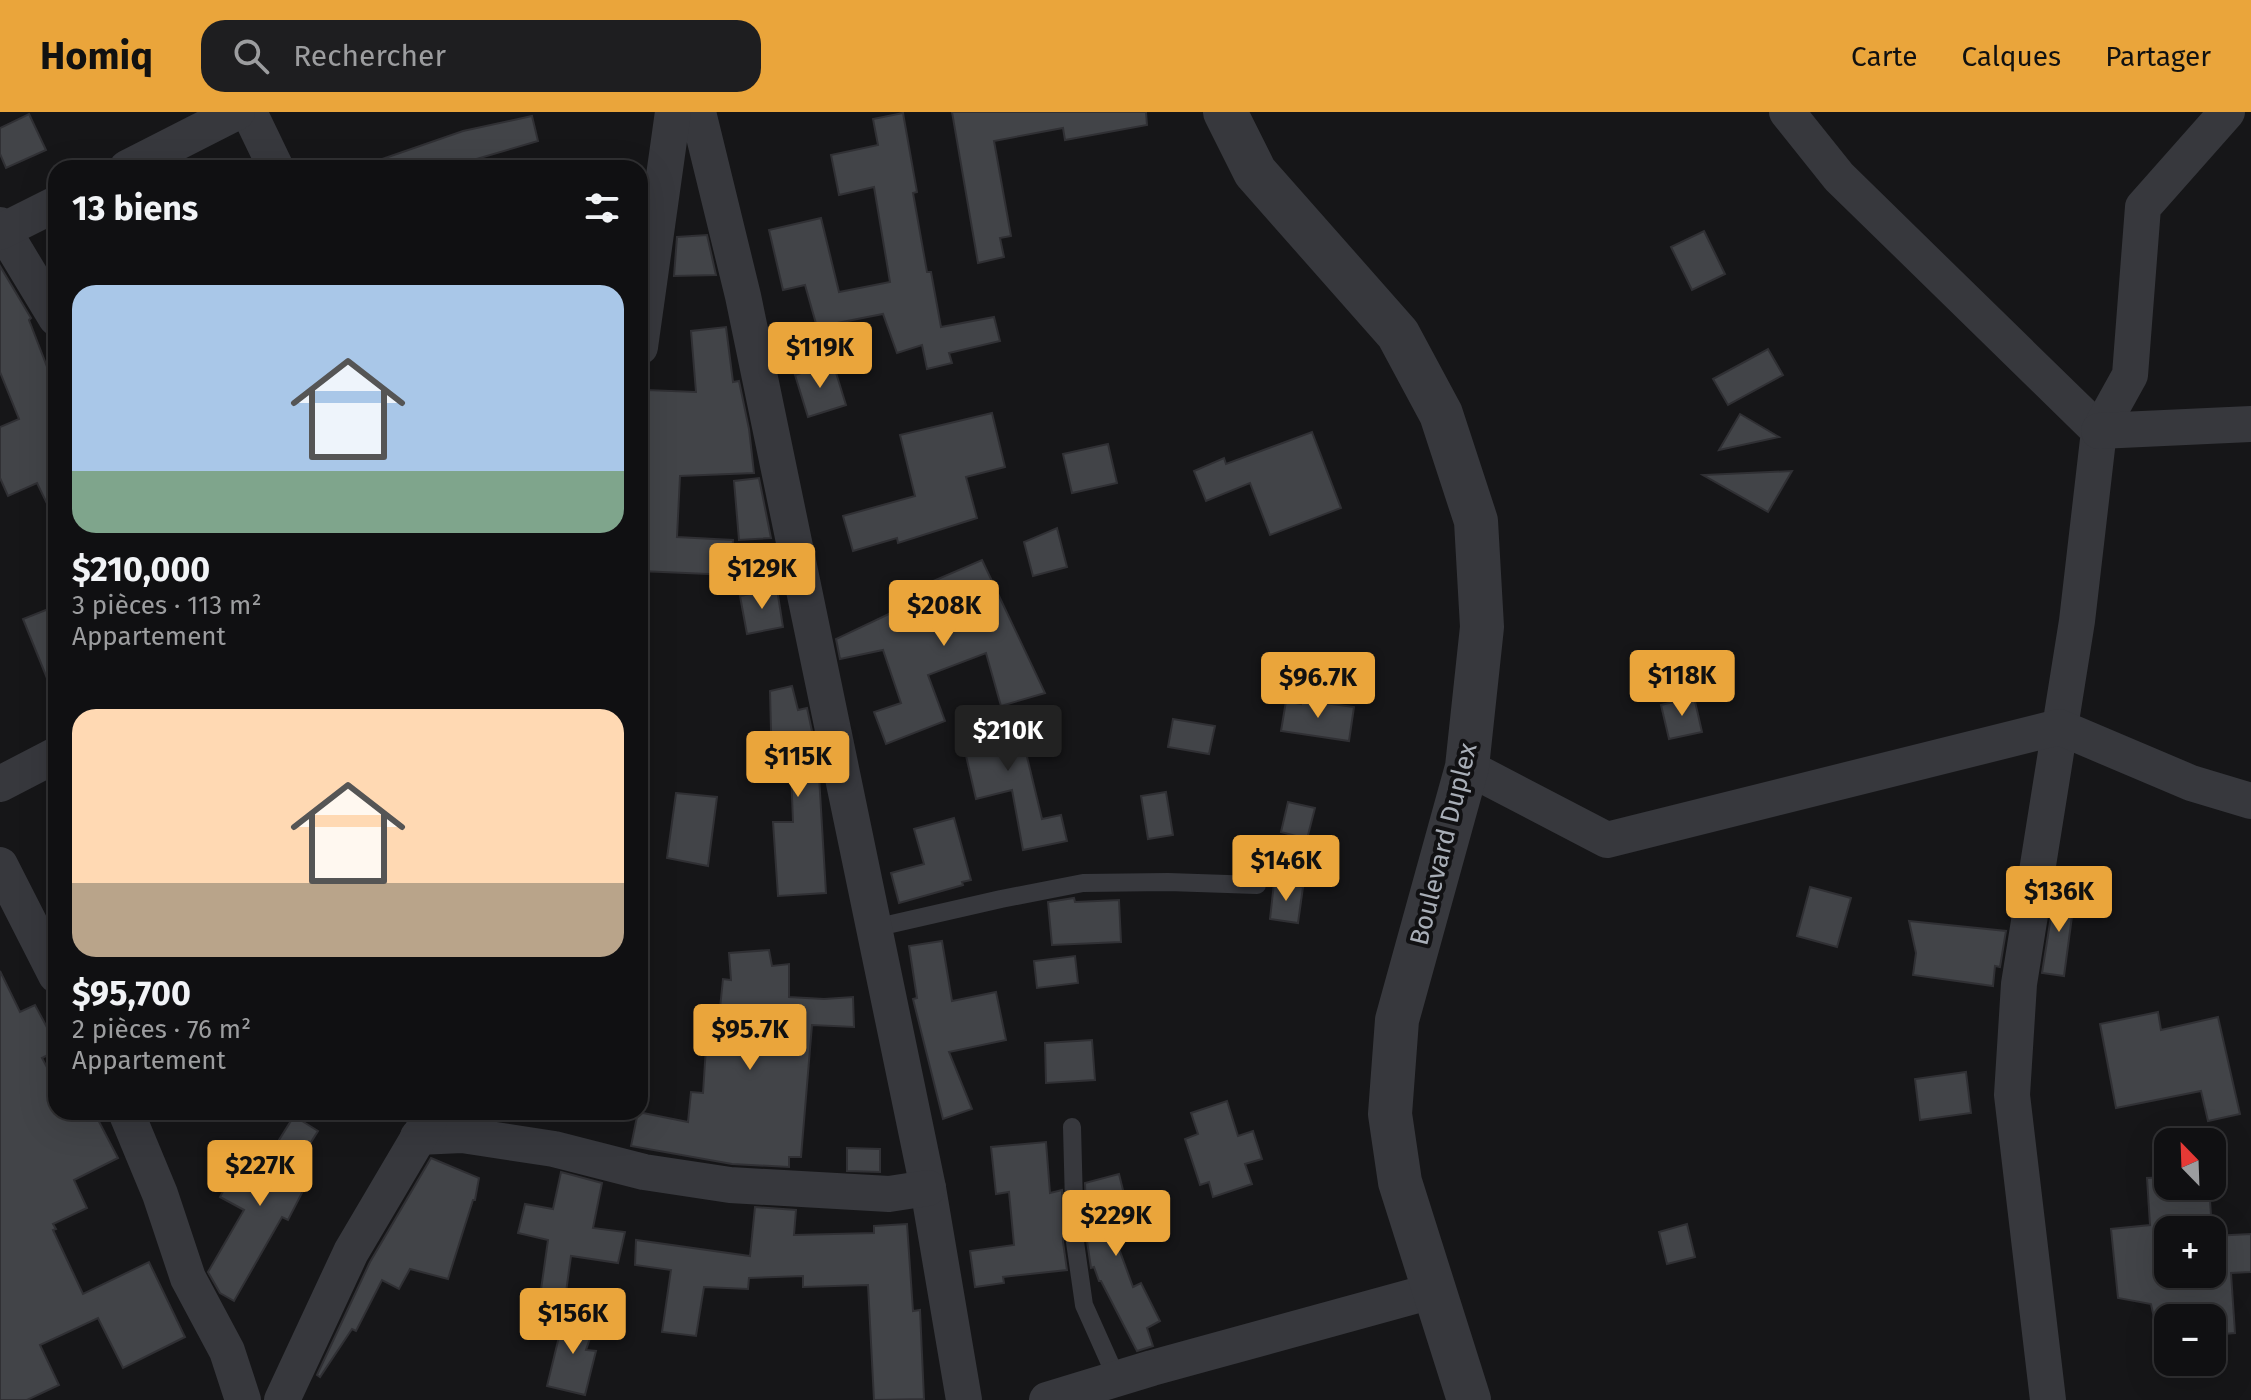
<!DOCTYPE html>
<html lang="fr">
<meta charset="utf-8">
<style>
:root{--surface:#101012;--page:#1e1e20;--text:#f1f3f6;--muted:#9c9d9f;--line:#303032;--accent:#eaa53b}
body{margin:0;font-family:"Fira Sans",sans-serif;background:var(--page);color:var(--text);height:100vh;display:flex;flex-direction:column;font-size:30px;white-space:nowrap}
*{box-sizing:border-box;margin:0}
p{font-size:26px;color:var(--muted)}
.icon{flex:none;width:44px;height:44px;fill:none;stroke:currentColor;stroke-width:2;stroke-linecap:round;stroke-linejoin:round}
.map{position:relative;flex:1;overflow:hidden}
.sheet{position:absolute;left:48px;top:48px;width:600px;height:960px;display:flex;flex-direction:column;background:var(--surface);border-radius:24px;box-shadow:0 8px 32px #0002,0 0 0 2px var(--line)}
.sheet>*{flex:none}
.needle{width:52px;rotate:337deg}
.tools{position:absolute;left:2154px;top:1016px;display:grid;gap:16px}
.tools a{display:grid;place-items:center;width:72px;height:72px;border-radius:16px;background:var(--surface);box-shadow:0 8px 32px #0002,0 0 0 2px var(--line);font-size:40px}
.price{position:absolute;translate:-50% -68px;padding:0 18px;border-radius:8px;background:var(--accent);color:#111;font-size:26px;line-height:52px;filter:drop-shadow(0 2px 4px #0008)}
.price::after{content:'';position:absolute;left:50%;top:48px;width:24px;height:18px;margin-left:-12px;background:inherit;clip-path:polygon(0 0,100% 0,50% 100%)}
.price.on{background:#222;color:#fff}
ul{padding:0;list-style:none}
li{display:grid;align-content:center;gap:16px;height:424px;padding:0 24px}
li span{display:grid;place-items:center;height:248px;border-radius:24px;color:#555}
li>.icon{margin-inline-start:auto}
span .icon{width:144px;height:144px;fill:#fffc;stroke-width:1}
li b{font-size:34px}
h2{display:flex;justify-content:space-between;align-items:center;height:96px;padding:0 24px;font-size:34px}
header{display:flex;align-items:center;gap:48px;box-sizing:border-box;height:112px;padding:0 40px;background:var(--accent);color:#111}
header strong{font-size:38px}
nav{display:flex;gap:44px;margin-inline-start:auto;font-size:28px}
.search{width:560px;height:72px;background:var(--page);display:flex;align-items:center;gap:20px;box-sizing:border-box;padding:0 28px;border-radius:24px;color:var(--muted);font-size:30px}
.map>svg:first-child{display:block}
.building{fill:#424448;stroke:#303034;stroke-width:2}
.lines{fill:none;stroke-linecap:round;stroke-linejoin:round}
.service{stroke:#37383d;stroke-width:18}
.minor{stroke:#37383d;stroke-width:36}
.tertiary{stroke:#37383d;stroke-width:44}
.labels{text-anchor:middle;stroke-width:8;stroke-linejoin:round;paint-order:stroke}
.street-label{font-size:26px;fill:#a8aeb7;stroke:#111113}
</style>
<header>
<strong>Homiq</strong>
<div class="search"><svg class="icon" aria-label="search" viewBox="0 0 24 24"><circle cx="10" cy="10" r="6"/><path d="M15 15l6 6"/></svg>Rechercher</div>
<nav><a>Carte</a><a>Calques</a><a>Partager</a></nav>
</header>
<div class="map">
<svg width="2251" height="1288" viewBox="0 0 2251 1288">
<rect width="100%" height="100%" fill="#161618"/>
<!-- building -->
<g class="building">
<polygon points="952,0 1146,0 1147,13 1065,28 1063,16 994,29 1011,124 1000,126 1004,145 978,151"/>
<polygon points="903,1 917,80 913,81 927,160 931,160 941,215 994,205 1000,229 949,241 952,251 927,257 922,233 897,241 883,202 817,215 805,173 783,178 769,118 821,106 839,180 890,170 874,75 839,83 831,43 878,33 873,7"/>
<polygon points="29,2 46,38 6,56 0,42 0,16"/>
<polygon points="532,4 538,29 473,48 474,56 369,56 368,52 463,19"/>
<polygon points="1704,119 1725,162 1692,178 1671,135"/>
<polygon points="707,123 716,163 674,164 677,125"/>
<polygon points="0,154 31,206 29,208 56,278 56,410 37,371 8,384 0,366 0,315 19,307 0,260"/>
<polygon points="726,215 733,270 739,269 749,317 754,361 680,364 677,425 733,428 731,463 640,459 643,362 640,362 640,324 646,324 647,278 696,280 691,219"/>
<polygon points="1768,237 1783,263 1728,293 1713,267"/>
<polygon points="833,251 846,293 808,305 795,263"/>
<polygon points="992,301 1005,355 966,365 977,406 898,431 897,426 853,439 843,404 915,384 900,323"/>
<polygon points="1740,302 1779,325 1719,338"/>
<polygon points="1312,320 1341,396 1270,423 1250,371 1206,389 1194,359 1224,346 1226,352"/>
<polygon points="1108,332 1117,371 1072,381 1063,342"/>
<polygon points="1792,359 1768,400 1703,363"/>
<polygon points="759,366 771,426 739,428 734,369"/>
<polygon points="1057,416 1067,455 1033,464 1024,430"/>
<polygon points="982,448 1045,581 1001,594 986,541 928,563 945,609 886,632 874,600 901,591 883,538 840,547 836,527 929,483 924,473"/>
<polygon points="777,477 783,515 747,522 740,484"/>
<polygon points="56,494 56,585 55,586 23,507"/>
<polygon points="792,574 798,598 807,596 818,647 826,781 778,784 773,710 793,710 791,657 772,656 770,579"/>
<polygon points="1694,585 1702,620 1669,627 1661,593"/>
<polygon points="1302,588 1354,595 1349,629 1281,619 1286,589 1301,592"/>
<polygon points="1015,595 1042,707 1061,703 1067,729 1023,738 1012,678 976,687 958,609"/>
<polygon points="1173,607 1215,614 1209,642 1168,635"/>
<polygon points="1166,680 1173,723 1148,727 1141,684"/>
<polygon points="676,681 717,685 708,754 667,746"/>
<polygon points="1288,690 1315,696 1307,727 1281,720"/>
<polygon points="954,706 971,768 962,770 963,773 899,791 891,761 924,752 914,717"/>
<polygon points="1274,771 1303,775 1298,811 1270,807"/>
<polygon points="1810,775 1851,786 1837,835 1797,824"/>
<polygon points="2055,779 2075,782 2064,864 2042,861"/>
<polygon points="1074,786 1075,790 1119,788 1121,830 1052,833 1048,790"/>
<polygon points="1909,809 2006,819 2000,855 1995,854 1993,874 1913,863 1916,841"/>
<polygon points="942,829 952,889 996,880 1006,928 949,940 972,997 943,1007 913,887 917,886 909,834"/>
<polygon points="769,838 772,854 789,852 789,885 824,887 853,885 854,915 812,913 801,1045 789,1045 789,1055 732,1052 631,1034 638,1000 688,1010 691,980 703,981 708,905 719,906 723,867 731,868 729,841"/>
<polygon points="1075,844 1078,871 1037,876 1034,849"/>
<polygon points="0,859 20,900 35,893 56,932 56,939 42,946 56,972 56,1000 94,1000 118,1046 74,1068 87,1096 53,1112 56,1117 53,1118 83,1182 149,1150 185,1225 123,1256 98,1206 40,1233 59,1273 27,1288 0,1288"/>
<polygon points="2158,900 2161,918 2218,905 2240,1002 2208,1009 2201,979 2116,996 2100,912"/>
<polygon points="1092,928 1095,968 1046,971 1045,931"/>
<polygon points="1966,960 1971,1001 1920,1008 1915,967"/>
<polygon points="1227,989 1238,1024 1253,1019 1262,1047 1245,1052 1252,1072 1213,1085 1209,1070 1200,1073 1185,1027 1198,1022 1191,1001"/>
<polygon points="294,1004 318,1019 288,1067 305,1075 288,1108 282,1105 234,1189 220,1181 208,1160 244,1098 220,1085 235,1057 254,1068"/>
<polygon points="1046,1030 1050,1081 1062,1078 1063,1130 1067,1158 1003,1165 1004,1171 975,1175 970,1139 1014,1133 1009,1080 996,1082 991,1035"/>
<polygon points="847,1036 880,1037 880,1060 847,1059"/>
<polygon points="431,1046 479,1066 475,1088 473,1088 448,1167 410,1157 399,1177 382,1168 356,1219 352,1217 320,1265 317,1263 370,1150"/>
<polygon points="561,1060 602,1071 593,1116 625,1120 618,1151 571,1144 563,1202 538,1199 548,1128 518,1121 525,1092 553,1097"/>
<polygon points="1119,1062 1131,1110 1111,1115 1133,1175 1141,1171 1160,1209 1147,1216 1153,1234 1137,1239 1101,1169 1099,1169 1094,1155 1091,1156 1087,1129 1085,1071"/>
<polygon points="2168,1065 2168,1074 2209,1074 2212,1118 2168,1118 2168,1162 2212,1162 2212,1124 2251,1122 2251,1160 2231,1161 2235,1221 2212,1223 2212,1206 2168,1206 2168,1222 2158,1224 2151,1192 2118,1186 2111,1117 2150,1113 2147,1066"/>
<polygon points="755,1095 796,1098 794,1123 874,1121 874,1114 907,1112 913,1199 920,1198 924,1287 874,1288 868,1173 803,1175 803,1164 749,1166 748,1177 704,1175 696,1224 662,1220 671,1158 635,1153 636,1128 750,1144"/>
<polygon points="1687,1112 1695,1145 1667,1152 1659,1120"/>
<polygon points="565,1200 596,1209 586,1238 596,1239 585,1283 547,1274"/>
</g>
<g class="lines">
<!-- service -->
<g class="service">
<polyline points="874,816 1001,787 1083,771 1168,770 1257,773"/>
<polyline points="1072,1015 1075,1130 1084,1193 1117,1267"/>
</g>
<!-- minor -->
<g class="minor">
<polyline points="249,0 276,56"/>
<polyline points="698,0 743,184 928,1076 964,1288"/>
<polyline points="1787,0 1839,65 2099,319 2077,509 2019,872 2012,983 2048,1288"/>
<polyline points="127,56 237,0"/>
<polyline points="0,113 56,206"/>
<polyline points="0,120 56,92"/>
<polyline points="640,235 673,0"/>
<polyline points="2099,319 2130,263 2143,95 2227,0"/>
<polyline points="2099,319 2251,312"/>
<polyline points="1467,655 1607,728 2059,615 2191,671 2251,689"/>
<polyline points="0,672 56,643"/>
<polyline points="0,753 56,863"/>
<polyline points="126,1000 160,1082 188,1166 227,1239 243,1288"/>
<polyline points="418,1025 462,1023 554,1037 644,1060 730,1073 889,1082 928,1076"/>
<polyline points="282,1288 351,1140 430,1006"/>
<polyline points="1047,1288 1152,1256 1436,1178"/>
</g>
<!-- tertiary -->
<polyline class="tertiary" points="1225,0 1255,60 1398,222 1441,302 1476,409 1482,515 1467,655 1397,908 1390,1002 1400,1070 1469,1288"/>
</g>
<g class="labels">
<!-- street labels -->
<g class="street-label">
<text transform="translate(1443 732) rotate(-76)" y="9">Boulevard Duplex</text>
</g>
</g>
</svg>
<div class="tools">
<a><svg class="needle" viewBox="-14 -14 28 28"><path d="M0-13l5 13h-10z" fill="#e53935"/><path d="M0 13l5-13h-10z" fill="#9c9d9f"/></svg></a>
<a>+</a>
<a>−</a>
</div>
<b class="price" style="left:820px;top:278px">$119K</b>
<b class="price" style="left:762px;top:499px">$129K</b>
<b class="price" style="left:944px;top:536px">$208K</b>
<b class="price" style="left:1682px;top:606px">$118K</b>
<b class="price" style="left:1318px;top:608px">$96.7K</b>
<b class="price on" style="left:1008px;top:661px">$210K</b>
<b class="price" style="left:798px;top:687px">$115K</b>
<b class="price" style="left:1286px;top:791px">$146K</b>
<b class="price" style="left:2059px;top:822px">$136K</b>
<b class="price" style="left:750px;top:960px">$95.7K</b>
<b class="price" style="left:260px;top:1096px">$227K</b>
<b class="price" style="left:1116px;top:1146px">$229K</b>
<b class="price" style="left:573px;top:1244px">$156K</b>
<section class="sheet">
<h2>13 biens<svg class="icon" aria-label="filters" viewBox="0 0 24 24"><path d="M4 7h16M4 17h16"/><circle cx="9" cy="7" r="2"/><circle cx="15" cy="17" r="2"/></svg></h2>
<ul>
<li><span style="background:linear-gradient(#a9c7e8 75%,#7fa58c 0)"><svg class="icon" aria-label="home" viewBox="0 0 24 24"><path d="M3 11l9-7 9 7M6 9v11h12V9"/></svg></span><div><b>$210,000</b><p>3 pièces · 113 m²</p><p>Appartement</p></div></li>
<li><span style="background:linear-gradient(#ffd9b3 70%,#b9a48a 0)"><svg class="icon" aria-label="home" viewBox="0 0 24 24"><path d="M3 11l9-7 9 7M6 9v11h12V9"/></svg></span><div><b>$95,700</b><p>2 pièces · 76 m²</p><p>Appartement</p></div></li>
</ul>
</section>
</div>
